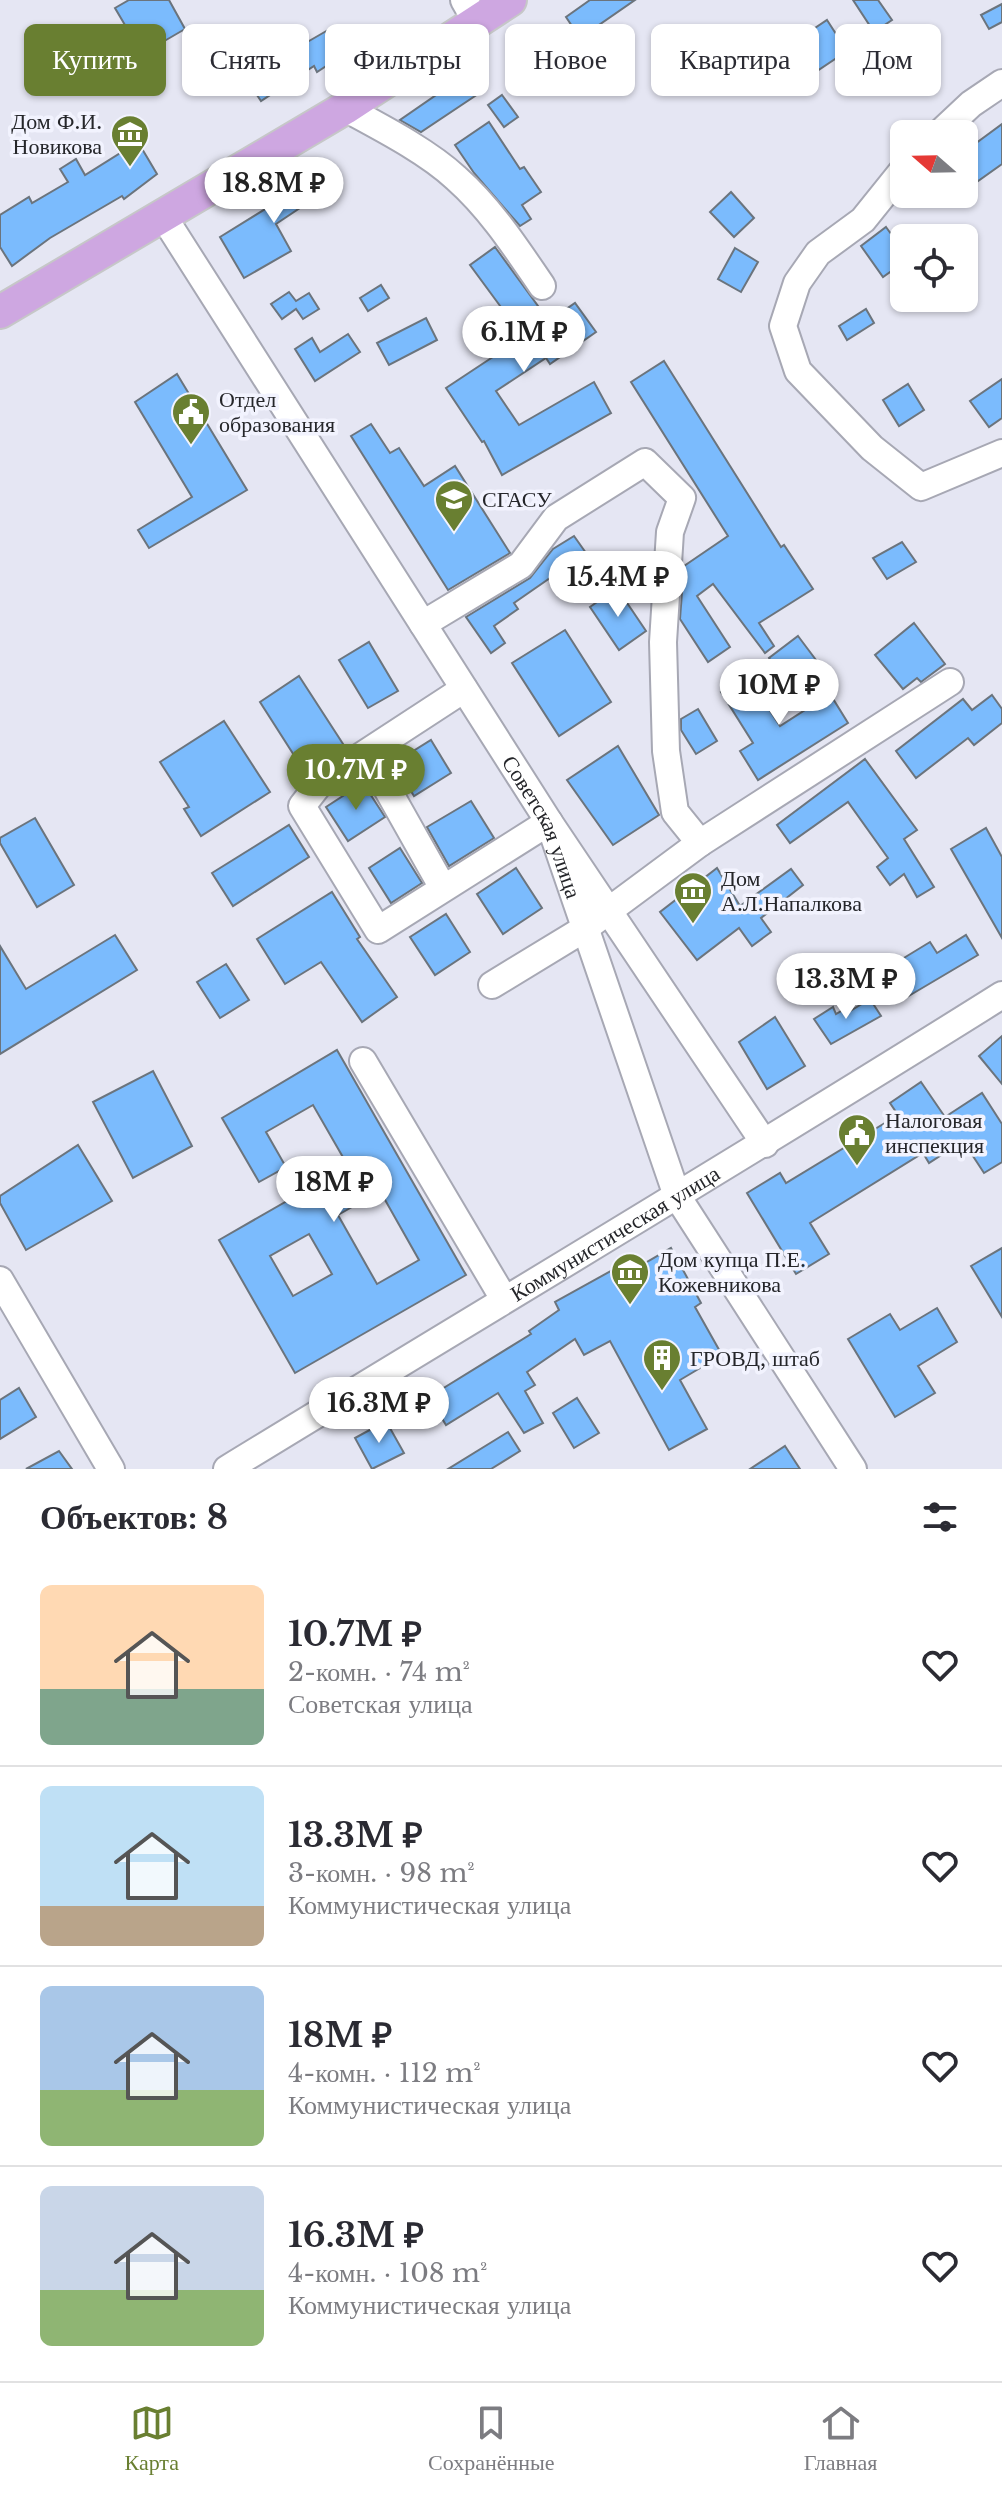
<!DOCTYPE html>
<html lang="ru">
<meta charset="utf-8">
<style>
:root{--surface:#fff;--page:#f2f2f3;--text:#2b2b33;--muted:#7c7c81;--line:#e1e1e2;--accent:#697f31}
body{margin:0;font-family:"Libre Baskerville",serif;background:var(--page);color:var(--text);height:100vh;display:flex;flex-direction:column;font-size:30px;white-space:nowrap}
*{box-sizing:border-box;margin:0}
p{font-size:26px;color:var(--muted)}
.icon{flex:none;width:44px;height:44px;fill:none;stroke:currentColor;stroke-width:2;stroke-linecap:round;stroke-linejoin:round}
.map{position:relative;height:1469px;overflow:hidden}
.sheet{display:flex;flex-direction:column;background:var(--surface);flex:1}
.sheet>*{flex:none}
.top-card{position:absolute;left:24px;top:24px;width:954px;height:72px;display:flex;gap:16px}
.needle{width:52px;rotate:290deg}
.fabs{position:absolute;left:890px;top:120px;display:grid;gap:16px}
.fabs a{display:grid;place-items:center;width:88px;height:88px;border-radius:12px;background:var(--surface);box-shadow:0 2px 6px #0004;font-size:40px}
.price{position:absolute;translate:-50% -68px;padding:0 18px;border-radius:28px;background:#fff;color:#222;font-size:26px;line-height:52px;filter:drop-shadow(0 2px 4px #0008)}
.price::after{content:'';position:absolute;left:50%;top:48px;width:24px;height:18px;margin-left:-12px;background:inherit;clip-path:polygon(0 0,100% 0,50% 100%)}
.price.on{background:var(--accent);color:#fff}
ul{padding:0;list-style:none}
li{display:flex;align-items:center;gap:24px;height:200px;padding:0 40px}
li+li{border-top:2px solid var(--line)}
li span{display:grid;place-items:center;flex:none;width:224px;height:160px;border-radius:12px;color:#555}
li>.icon{margin-inline-start:auto}
span .icon{width:96px;height:96px;fill:#fffc;stroke-width:1}
li b{font-size:34px}
h2{display:flex;justify-content:space-between;align-items:center;height:96px;padding:0 40px;font-size:34px}
.tag{padding:0 28px;border-radius:12px;background:var(--surface);box-shadow:0 2px 6px #0004;font-size:28px;line-height:72px}
.tag.on{background:var(--accent);color:#fff}
.tabs{display:flex;justify-content:space-around;align-items:center;height:112px;border-top:2px solid var(--line);background:var(--surface);font-size:22px;color:var(--muted)}
.tabs a{display:grid;justify-items:center;gap:4px}
.tabs .on{color:var(--accent)}
.map>svg:first-child{display:block}
.building{fill:#7bbbfd;stroke:#6b747d;stroke-width:2;fill-rule:evenodd}
.lines{fill:none;stroke-linecap:round;stroke-linejoin:round}
.minor-casing{stroke:#a7a8b4;stroke-width:30}
.major-casing{stroke:#c6c7c8;stroke-width:36}
.minor{stroke:#fff;stroke-width:26}
.major{stroke:#cea7e1;stroke-width:32}
.labels{text-anchor:middle;stroke-width:7;stroke-linejoin:round;paint-order:stroke}
.poi-label{font-size:22px;fill:#25262a;stroke:#f2f3fe;text-anchor:start}
.street-label{font-size:22px;fill:#25262a;stroke:#f2f3fe}
</style>
<div class="map">
<svg width="1002" height="1469" viewBox="0 0 1002 1469">
<rect width="100%" height="100%" fill="#e5e6f3"/>
<!-- building -->
<g class="building">
<polygon points="129,0 169,0 185,29 142,54 115,8"/>
<polygon points="590,0 635,0 580,38 566,17"/>
<polygon points="853,0 878,0 892,20 874,32"/>
<polygon points="1002,4 1002,22 989,29 981,15"/>
<polygon points="827,20 847,51 817,71 797,40"/>
<polygon points="335,26 349,51 317,72 314,66 261,101 249,83 259,77 243,53 258,43 267,58 279,50 283,56"/>
<polygon points="532,34 552,65 525,83 514,65 518,63 509,49"/>
<polygon points="471,71 484,90 421,132 400,120"/>
<polygon points="502,95 518,117 504,127 488,105"/>
<polygon points="489,122 520,169 524,167 541,192 522,205 531,219 520,226 474,173 455,145"/>
<polygon points="1002,124 1002,164 964,191 964,152"/>
<polygon points="138,142 157,174 124,199 122,196 50,238 12,266 0,247 0,215 29,197 32,203 68,182 60,169 76,159 85,175"/>
<polygon points="328,163 337,176 330,181 337,190 319,204 315,198 276,224 291,251 244,278 220,237 304,185 303,183"/>
<polygon points="731,192 754,218 734,237 710,212"/>
<polygon points="886,227 904,252 904,262 883,277 861,246"/>
<polygon points="495,247 549,321 575,303 596,332 550,364 546,358 496,391 519,425 594,382 611,413 502,475 484,441 482,442 446,388 523,337 470,265"/>
<polygon points="735,248 758,262 741,292 718,279"/>
<polygon points="381,285 389,298 368,311 360,298"/>
<polygon points="289,292 296,301 309,293 319,309 303,319 296,309 282,319 271,304"/>
<polygon points="866,309 874,323 847,340 839,326"/>
<polygon points="426,318 437,340 389,365 377,343"/>
<polygon points="348,334 360,352 315,381 295,349 312,338 320,352"/>
<polygon points="664,361 781,547 784,545 813,589 759,623 774,646 765,653 713,584 697,596 730,647 708,662 680,619 684,566 728,536 631,382"/>
<polygon points="177,374 247,490 149,548 138,530 192,497 135,402"/>
<polygon points="1002,379 1002,418 989,427 970,401"/>
<polygon points="908,384 924,410 899,426 883,400"/>
<polygon points="371,424 390,453 399,448 424,486 455,466 510,553 448,590 351,436"/>
<polygon points="574,536 586,553 514,603 518,609 494,626 505,643 491,653 466,617 530,578 553,549"/>
<polygon points="902,542 916,562 887,579 873,558"/>
<polygon points="617,588 646,631 619,650 590,607"/>
<polygon points="914,623 945,664 921,682 917,678 903,689 875,655"/>
<polygon points="565,630 611,702 559,736 512,663"/>
<polygon points="798,636 816,660 787,682 769,658"/>
<polygon points="369,642 398,691 368,708 339,660"/>
<polygon points="747,675 780,726 830,694 848,723 758,780 740,751 753,743 721,692"/>
<polygon points="299,676 345,747 306,774 260,702"/>
<polygon points="992,695 1002,709 1002,723 974,745 968,738 916,778 896,751 963,699 972,710"/>
<polygon points="698,709 717,741 696,754 681,730 681,719"/>
<polygon points="224,721 270,792 201,836 184,809 189,807 160,762"/>
<polygon points="431,740 451,773 414,796 394,763"/>
<polygon points="618,746 659,815 613,845 567,780"/>
<polygon points="865,759 917,830 904,839 934,887 917,897 904,874 890,885 877,867 888,858 848,802 790,843 777,825"/>
<polygon points="363,783 385,817 348,841 326,807"/>
<polygon points="471,801 494,838 449,866 427,827"/>
<polygon points="35,818 74,885 37,907 0,843 0,838"/>
<polygon points="289,825 309,857 233,906 212,873"/>
<polygon points="986,828 1002,857 1002,938 951,849"/>
<polygon points="400,848 422,883 391,903 369,868"/>
<polygon points="516,868 542,908 503,934 477,894"/>
<polygon points="717,868 740,906 791,869 803,885 761,918 771,932 752,946 739,928 697,960 660,912"/>
<polygon points="332,892 360,937 357,939 397,997 362,1022 321,962 285,984 257,939"/>
<polygon points="446,914 470,952 435,975 410,937"/>
<polygon points="115,935 137,970 0,1054 0,946 26,989"/>
<polygon points="966,935 978,955 907,997 889,967 930,942 937,953"/>
<polygon points="226,964 249,1000 220,1018 197,982"/>
<polygon points="870,999 881,1016 831,1044 814,1019 833,1007 836,1014 848,1007 850,1011"/>
<polygon points="775,1017 805,1066 767,1089 739,1042"/>
<polygon points="1002,1036 1002,1084 979,1056"/>
<path d="M337 1050 466 1275 295 1373 219 1240 348 1166 313 1105 266 1132 286 1167 259 1182 222 1118ZM380 1191 419 1260 377 1284 338 1215ZM309 1234 332 1274 293 1296 270 1256Z"/>
<polygon points="153,1071 192,1146 133,1178 93,1102"/>
<polygon points="921,1082 945,1117 982,1093 1002,1124 1002,1162 984,1173 963,1141 929,1163 923,1153 810,1223 829,1254 796,1274 747,1193 780,1173 786,1183 898,1115 890,1103"/>
<polygon points="78,1145 112,1201 26,1250 0,1203 0,1196"/>
<polygon points="671,1248 701,1303 695,1307 722,1355 680,1380 707,1429 669,1450 610,1341 584,1355 575,1339 527,1372 535,1385 525,1391 543,1423 524,1433 498,1393 446,1425 429,1397 531,1334 529,1331 559,1310 555,1302 618,1267 623,1276"/>
<polygon points="1002,1248 1002,1317 971,1266"/>
<polygon points="937,1308 957,1342 918,1366 935,1393 895,1417 848,1339 890,1314 900,1330"/>
<polygon points="19,1388 36,1417 0,1439 0,1400"/>
<polygon points="577,1398 599,1433 574,1448 553,1413"/>
<polygon points="386,1421 404,1453 372,1469 355,1438"/>
<polygon points="508,1432 520,1451 491,1469 448,1469"/>
<polygon points="785,1446 800,1469 750,1469"/>
<polygon points="59,1451 72,1469 26,1469"/>
</g>
<g class="lines">
<defs>
<g id="minor">
<polyline points="464,0 476,21"/>
<path d="M345 108C380 127 427 151 456 178 491 209 516 248 542 286"/>
<polyline points="939,134 971,104 1002,83"/>
<polyline points="904,169 863,220 818,253 797,283 783,326 798,371 872,448 921,487 1002,453"/>
<path id="s1" d="M163 216 549 822 677 1196 853 1469"/>
<polyline points="423,624 521,565 556,518 645,462 682,498 670,532 663,642 666,751 675,812 700,843 584,929 492,985"/>
<polyline points="464,689 320,783 302,806 378,930 549,822 765,1144"/>
<polyline points="367,753 443,888"/>
<polyline points="700,843 950,682"/>
<polyline points="363,1061 504,1299"/>
<polyline points="0,1280 111,1469"/>
<path id="s2" d="M227 1469C485 1311 746 1156 1002 995"/>
</g>
<polyline id="major" points="0,312 345,108 510,0"/>
</defs>
<!-- minor casing -->
<use href="#minor" class="minor-casing"/>
<!-- major casing -->
<use href="#major" class="major-casing"/>
<!-- minor -->
<use href="#minor" class="minor"/>
<!-- major -->
<use href="#major" class="major"/>
</g>
<!-- icons -->
<defs>
<symbol id="museum-pin" viewBox="-11 -11 22 30"><path d="M0 17L-7.5 6A9.5 9.5 0 1 1 7.5 6Z" fill="#697f31" stroke="#f2f3fe"/><path d="M0-6L6-3V-2H-6V-3ZM-5-1h2V3h-2ZM-1-1h2V3h-2ZM3-1h2V3H3ZM-6 4H6V6H-6Z" fill="#fff"/></symbol>
<symbol id="civic-pin" viewBox="-11 -11 22 30"><path d="M0 17L-7.5 6A9.5 9.5 0 1 1 7.5 6Z" fill="#697f31" stroke="#f2f3fe"/><path d="M-.6-6.5H3V-4.5H.6V-3L4-1V1h2V6H-6V1h2V-1L-.6-3ZM-1.2 2.5V6h2.4V2.5Z" fill="#fff"/></symbol>
<symbol id="university-pin" viewBox="-11 -11 22 30"><path d="M0 17L-7.5 6A9.5 9.5 0 1 1 7.5 6Z" fill="#697f31" stroke="#f2f3fe"/><path d="M0-5L7-2L0 1L-7-2ZM-4 1L0 2.5L4 1V4Q0 6-4 4Z" fill="#fff"/></symbol>
<symbol id="building-pin" viewBox="-11 -11 22 30"><path d="M0 17L-7.5 6A9.5 9.5 0 1 1 7.5 6Z" fill="#697f31" stroke="#f2f3fe"/><path d="M-4-6H4V6H1V3H-1V6H-4ZM-2.5-4.3h1.7v1.8h-1.7ZM.8-4.3h1.7v1.8H.8ZM-2.5-1h1.7V.8h-1.7ZM.8-1h1.7V.8H.8Z" fill="#fff"/></symbol>
</defs>
<g fill-rule="evenodd">
<use href="#museum-pin" x="108" y="112" width="44" height="60"/>
<use href="#civic-pin" x="169" y="390" width="44" height="60"/>
<use href="#university-pin" x="432" y="477" width="44" height="60"/>
<use href="#museum-pin" x="671" y="869" width="44" height="60"/>
<use href="#civic-pin" x="835" y="1111" width="44" height="60"/>
<use href="#museum-pin" x="608" y="1250" width="44" height="60"/>
<use href="#building-pin" x="640" y="1336" width="44" height="60"/>
</g>
<g class="labels">
<!-- poi labels -->
<g class="poi-label">
<text x="102" y="129" text-anchor="end">Дом Ф.И.<tspan x="102" dy="25">Новикова</tspan></text>
<text x="219" y="407">Отдел<tspan x="219" dy="25">образования</tspan></text>
<text x="482" y="507">СГАСУ</text>
<text x="721" y="886">Дом<tspan x="721" dy="25">А.Л.Напалкова</tspan></text>
<text x="885" y="1128">Налоговая<tspan x="885" dy="25">инспекция</tspan></text>
<text x="658" y="1267">Дом купца П.Е.<tspan x="658" dy="25">Кожевникова</tspan></text>
<text x="690" y="1366">ГРОВД, штаб</text>
</g>
<!-- street labels -->
<g class="street-label">
<text dy="8" stroke="none"><textPath href="#s1" startOffset="720">Советская улица</textPath></text>
<text dy="8" stroke="none"><textPath href="#s2" startOffset="454">Коммунистическая улица</textPath></text>
</g>
</g>
</svg>
<div class="fabs">
<a><svg class="needle" viewBox="-14 -14 28 28"><path d="M0-13l5 13h-10z" fill="#e53935"/><path d="M0 13l5-13h-10z" fill="#7c7c81"/></svg></a>
<a><svg class="icon" aria-label="locate" viewBox="0 0 24 24"><circle cx="12" cy="12" r="6"/><path d="M12 2v4M12 18v4M2 12h4M18 12h4"/></svg></a>
</div>
<b class="price" style="left:274px;top:225px">18.8M ₽</b>
<b class="price" style="left:524px;top:374px">6.1M ₽</b>
<b class="price" style="left:618px;top:619px">15.4M ₽</b>
<b class="price" style="left:779px;top:727px">10M ₽</b>
<b class="price on" style="left:356px;top:812px">10.7M ₽</b>
<b class="price" style="left:846px;top:1021px">13.3M ₽</b>
<b class="price" style="left:334px;top:1224px">18M ₽</b>
<b class="price" style="left:379px;top:1445px">16.3M ₽</b>
<div class="top-card">
<a class="tag on">Купить</a>
<a class="tag">Снять</a>
<a class="tag">Фильтры</a>
<a class="tag">Новое</a>
<a class="tag">Квартира</a>
<a class="tag">Дом</a>
</div>
</div>
<section class="sheet">
<h2>Объектов: 8<svg class="icon" aria-label="filters" viewBox="0 0 24 24"><path d="M4 7h16M4 17h16"/><circle cx="9" cy="7" r="2"/><circle cx="15" cy="17" r="2"/></svg></h2>
<ul>
<li><span style="background:linear-gradient(#ffd9b3 65%,#7fa58c 0)"><svg class="icon" aria-label="home" viewBox="0 0 24 24"><path d="M3 11l9-7 9 7M6 9v11h12V9"/></svg></span><div><b>10.7M ₽</b><p>2-комн. · 74 m²</p><p>Советская улица</p></div><svg class="icon" aria-label="heart" viewBox="0 0 24 24"><path d="M12 20l-8-8c-3-5 5-10 8-4 3-6 11-1 8 4z"/></svg></li>
<li><span style="background:linear-gradient(#bfe0f5 75%,#b9a48a 0)"><svg class="icon" aria-label="home" viewBox="0 0 24 24"><path d="M3 11l9-7 9 7M6 9v11h12V9"/></svg></span><div><b>13.3M ₽</b><p>3-комн. · 98 m²</p><p>Коммунистическая улица</p></div><svg class="icon" aria-label="heart" viewBox="0 0 24 24"><path d="M12 20l-8-8c-3-5 5-10 8-4 3-6 11-1 8 4z"/></svg></li>
<li><span style="background:linear-gradient(#a9c7e8 65%,#8fb573 0)"><svg class="icon" aria-label="home" viewBox="0 0 24 24"><path d="M3 11l9-7 9 7M6 9v11h12V9"/></svg></span><div><b>18M ₽</b><p>4-комн. · 112 m²</p><p>Коммунистическая улица</p></div><svg class="icon" aria-label="heart" viewBox="0 0 24 24"><path d="M12 20l-8-8c-3-5 5-10 8-4 3-6 11-1 8 4z"/></svg></li>
<li><span style="background:linear-gradient(#c9d6e8 65%,#8fb573 0)"><svg class="icon" aria-label="home" viewBox="0 0 24 24"><path d="M3 11l9-7 9 7M6 9v11h12V9"/></svg></span><div><b>16.3M ₽</b><p>4-комн. · 108 m²</p><p>Коммунистическая улица</p></div><svg class="icon" aria-label="heart" viewBox="0 0 24 24"><path d="M12 20l-8-8c-3-5 5-10 8-4 3-6 11-1 8 4z"/></svg></li>
</ul>
</section>
<nav class="tabs">
<a class="on"><svg class="icon" aria-label="map" viewBox="0 0 24 24"><path d="M3 6l6-2 6 2 6-2v14l-6 2-6-2-6 2zM9 4v14M15 6v14"/></svg>Карта</a>
<a><svg class="icon" aria-label="saved" viewBox="0 0 24 24"><path d="M7 4h10v16l-5-4-5 4z"/></svg>Сохранённые</a>
<a><svg class="icon" aria-label="home" viewBox="0 0 24 24"><path d="M3 11l9-7 9 7M6 9v11h12V9"/></svg>Главная</a>
</nav>
